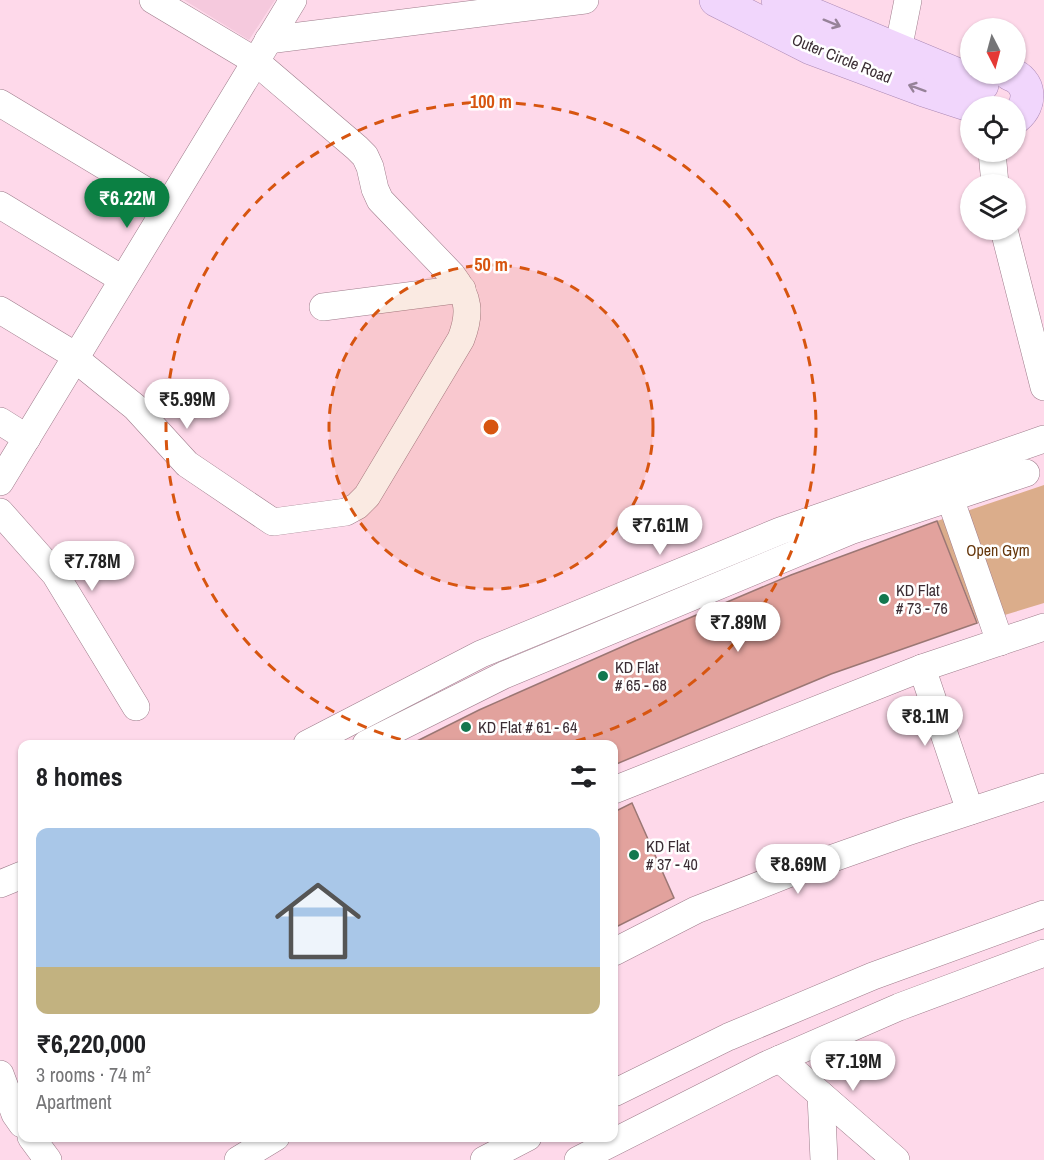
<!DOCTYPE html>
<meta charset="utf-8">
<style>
:root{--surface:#fff;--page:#f2f2f2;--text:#202124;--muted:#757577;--line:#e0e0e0;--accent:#0b8043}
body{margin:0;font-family:"Archivo Narrow",sans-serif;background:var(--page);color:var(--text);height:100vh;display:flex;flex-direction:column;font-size:22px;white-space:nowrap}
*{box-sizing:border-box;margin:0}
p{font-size:20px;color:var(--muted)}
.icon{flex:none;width:33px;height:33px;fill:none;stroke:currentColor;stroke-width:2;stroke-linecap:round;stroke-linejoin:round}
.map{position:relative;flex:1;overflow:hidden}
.panel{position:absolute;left:18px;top:740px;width:600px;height:402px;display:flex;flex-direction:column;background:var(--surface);border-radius:12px;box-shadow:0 2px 4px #0004}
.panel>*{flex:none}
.needle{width:39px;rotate:174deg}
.buttons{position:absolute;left:960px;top:18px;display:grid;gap:12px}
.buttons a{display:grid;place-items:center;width:66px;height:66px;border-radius:50%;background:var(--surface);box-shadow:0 2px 4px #0004;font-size:30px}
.price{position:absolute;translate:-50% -51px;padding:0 14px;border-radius:21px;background:#fff;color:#222;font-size:20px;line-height:39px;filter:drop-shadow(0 2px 3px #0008)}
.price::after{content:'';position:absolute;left:50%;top:36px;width:18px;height:14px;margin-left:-9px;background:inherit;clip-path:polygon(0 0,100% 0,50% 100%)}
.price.active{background:var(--accent);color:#fff}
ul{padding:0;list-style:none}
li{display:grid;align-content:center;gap:12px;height:318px;padding:0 18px}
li+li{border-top:2px solid var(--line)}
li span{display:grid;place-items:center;height:186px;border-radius:12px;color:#555}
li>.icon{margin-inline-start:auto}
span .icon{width:108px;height:108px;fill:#fffc;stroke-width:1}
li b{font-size:26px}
h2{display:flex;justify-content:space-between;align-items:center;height:72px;padding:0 18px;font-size:26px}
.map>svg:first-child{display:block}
.built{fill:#f5c9dd}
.green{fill:#dbad8b}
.building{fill:#e2a29d;stroke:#9b7774;stroke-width:1.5}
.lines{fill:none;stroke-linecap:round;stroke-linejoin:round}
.minor-casing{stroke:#9e7c8b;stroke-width:28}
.major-casing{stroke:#ab89b5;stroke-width:34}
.minor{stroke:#fff;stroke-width:27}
.major{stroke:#f1d6fc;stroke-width:33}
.oneway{stroke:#968298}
.ring{fill:none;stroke:#d75510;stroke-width:3;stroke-dasharray:10 8}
.poi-dot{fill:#13774e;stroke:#fff;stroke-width:2}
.labels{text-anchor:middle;stroke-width:5;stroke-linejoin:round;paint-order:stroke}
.street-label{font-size:16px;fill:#3b2d34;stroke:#fff}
.park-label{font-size:16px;fill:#66370c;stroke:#fff}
.poi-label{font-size:16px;fill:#3b2d34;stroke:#fff;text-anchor:start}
.centre{fill:#d75510;stroke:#fff;stroke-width:3}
.ring-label{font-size:18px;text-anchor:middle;font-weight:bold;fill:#d75510;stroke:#fff;stroke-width:5;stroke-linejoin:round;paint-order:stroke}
</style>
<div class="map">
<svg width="1044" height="1160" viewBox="0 0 1044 1160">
<rect width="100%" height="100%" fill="#fed9ea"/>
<!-- built -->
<polygon class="built" points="184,0 275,0 249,40"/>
<!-- green -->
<polygon class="green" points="1044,485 1044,603 978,623 937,521"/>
<!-- building -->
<g class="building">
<polygon points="937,521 977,623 831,674 614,765 614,744 411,744 479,710 635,641 791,575"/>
<polygon points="632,803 674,898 614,928 614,812"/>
</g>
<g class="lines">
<defs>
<g id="minor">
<polyline points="268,40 585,0"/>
<polyline points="898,50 908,0"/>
<polyline points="0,103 168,204"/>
<polyline points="992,152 995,184"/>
<polyline points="0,205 122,279"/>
<polyline points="1004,230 1044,387"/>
<polyline points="323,307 462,289"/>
<path d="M0 310 76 356 78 361 135 407 187 464 273 522 346 512 357 506 367 496 461 339C471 313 469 297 452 275L380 200 375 189 370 167 365 156 357 148 255 61 153 0"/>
<polyline points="0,421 27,438"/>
<polyline points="0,482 293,0"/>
<polyline points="950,498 1000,642"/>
<polyline points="0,512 55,574 136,707"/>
<polyline points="922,668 970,811"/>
<polyline points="307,744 481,654 780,531 1044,439"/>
<polyline points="366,744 504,675 850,531 1026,473"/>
<polyline points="614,790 922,668 1044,627"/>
<polyline points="0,884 22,875"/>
<polyline points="614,952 696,910 788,874 907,832 1044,787"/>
<polyline points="780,1059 896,1160"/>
<polyline points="0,1074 15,1114 22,1124"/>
<polyline points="614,1093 728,1037 873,976 1044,914"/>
<polyline points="821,1095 824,1160"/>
<polyline points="31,1137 48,1160"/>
<polyline points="238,1160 276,1137"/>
<polyline points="484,1160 528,1137"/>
<polyline points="578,1160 766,1065 899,1007 1044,953"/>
</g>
<g id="major">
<polyline points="716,0 811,48 924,90 973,106"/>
<polyline points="778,0 982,85"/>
<path d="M1010 74C1031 81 1032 104 1016 117"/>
</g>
</defs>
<!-- minor casing -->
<use href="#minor" class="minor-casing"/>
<!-- major casing -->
<use href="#major" class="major-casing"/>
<!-- minor -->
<use href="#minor" class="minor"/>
<!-- major -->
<use href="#major" class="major"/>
</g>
<!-- one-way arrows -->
<defs><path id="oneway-shaft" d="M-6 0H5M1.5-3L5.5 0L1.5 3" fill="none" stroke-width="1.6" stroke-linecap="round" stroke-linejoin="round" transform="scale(1.5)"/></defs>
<g class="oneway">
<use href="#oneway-shaft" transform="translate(832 23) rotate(22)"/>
<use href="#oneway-shaft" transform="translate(917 88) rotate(-160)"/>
</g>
<!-- distance rings -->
<circle cx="491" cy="427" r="162" fill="#d75510" fill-opacity=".12"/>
<g class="ring">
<circle cx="491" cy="427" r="162"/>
<path d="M418 744A325 325 0 1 1 564 744"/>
</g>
<!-- markers -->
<g class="poi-dot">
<circle cx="884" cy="599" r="6"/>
<circle cx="603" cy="676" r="6"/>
<circle cx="466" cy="727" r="6"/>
<circle cx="634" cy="855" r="6"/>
</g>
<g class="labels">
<!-- street labels -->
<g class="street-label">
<text transform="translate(842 58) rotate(22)" y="6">Outer Circle Road</text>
</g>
<!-- park labels -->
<g class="park-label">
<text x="998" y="556">Open Gym</text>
</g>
<!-- poi labels -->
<g class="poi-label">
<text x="896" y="596">KD Flat<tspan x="896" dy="18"># 73 - 76</tspan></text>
<text x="615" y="673">KD Flat<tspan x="615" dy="18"># 65 - 68</tspan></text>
<text x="478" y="733">KD Flat # 61 - 64</text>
<text x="646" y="852">KD Flat<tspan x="646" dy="18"># 37 - 40</tspan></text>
</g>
</g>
<circle cx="491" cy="427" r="9" class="centre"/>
<g class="ring-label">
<text x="491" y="108">100 m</text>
<text x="491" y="271">50 m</text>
</g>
</svg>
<div class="buttons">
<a><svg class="needle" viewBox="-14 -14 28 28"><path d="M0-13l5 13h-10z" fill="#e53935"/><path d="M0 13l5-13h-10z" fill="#757577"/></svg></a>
<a><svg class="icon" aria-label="locate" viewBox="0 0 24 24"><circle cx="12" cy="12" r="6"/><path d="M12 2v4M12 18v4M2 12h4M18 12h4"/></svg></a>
<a><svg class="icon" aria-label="layers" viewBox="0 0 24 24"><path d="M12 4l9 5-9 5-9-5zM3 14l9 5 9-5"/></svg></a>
</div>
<b class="price active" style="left:127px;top:229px">₹6.22M</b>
<b class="price" style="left:187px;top:430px">₹5.99M</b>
<b class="price" style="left:660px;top:556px">₹7.61M</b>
<b class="price" style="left:92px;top:592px">₹7.78M</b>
<b class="price" style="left:738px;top:653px">₹7.89M</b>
<b class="price" style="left:925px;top:747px">₹8.1M</b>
<b class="price" style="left:798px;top:895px">₹8.69M</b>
<b class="price" style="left:853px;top:1092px">₹7.19M</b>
<section class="panel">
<h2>8 homes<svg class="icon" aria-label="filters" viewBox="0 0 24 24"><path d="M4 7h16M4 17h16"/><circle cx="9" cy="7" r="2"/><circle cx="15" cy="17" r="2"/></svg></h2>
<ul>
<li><span style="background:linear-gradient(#a9c7e8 75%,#c2b280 0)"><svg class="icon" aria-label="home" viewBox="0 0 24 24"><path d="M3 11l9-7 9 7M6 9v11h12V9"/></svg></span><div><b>₹6,220,000</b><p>3 rooms · 74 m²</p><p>Apartment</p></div></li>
</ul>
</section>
</div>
